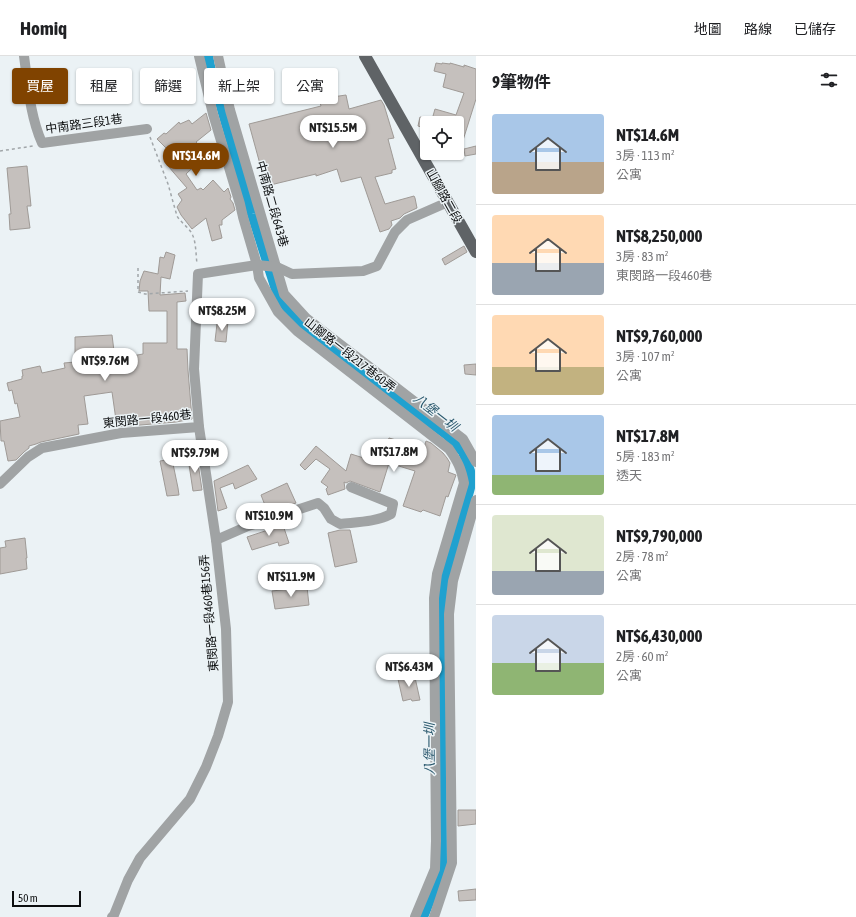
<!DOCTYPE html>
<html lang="zh-TW">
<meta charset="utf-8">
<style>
:root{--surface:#fff;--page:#f2f2f2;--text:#202124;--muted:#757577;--line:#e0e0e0;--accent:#804300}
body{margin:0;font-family:"Asap Condensed","Noto Sans TC",sans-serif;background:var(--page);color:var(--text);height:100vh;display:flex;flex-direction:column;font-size:15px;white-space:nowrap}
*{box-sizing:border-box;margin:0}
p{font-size:13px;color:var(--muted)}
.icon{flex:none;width:22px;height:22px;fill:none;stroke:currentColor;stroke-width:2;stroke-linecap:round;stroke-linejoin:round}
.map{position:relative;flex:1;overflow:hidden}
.sheet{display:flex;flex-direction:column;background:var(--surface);width:380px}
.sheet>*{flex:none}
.banner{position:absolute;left:12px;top:12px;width:380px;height:36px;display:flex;gap:8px}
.tools{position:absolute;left:420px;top:60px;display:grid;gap:8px}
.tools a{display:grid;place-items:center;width:44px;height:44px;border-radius:4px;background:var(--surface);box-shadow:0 1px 3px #0004;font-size:20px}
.scale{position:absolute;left:12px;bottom:10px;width:69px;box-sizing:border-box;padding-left:4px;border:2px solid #0c0e0f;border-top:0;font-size:11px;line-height:14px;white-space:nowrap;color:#0c0e0f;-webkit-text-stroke:3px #ebf2f5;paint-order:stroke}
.price{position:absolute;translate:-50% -34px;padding:0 9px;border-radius:14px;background:#fff;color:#222;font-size:13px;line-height:26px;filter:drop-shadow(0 1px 2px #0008)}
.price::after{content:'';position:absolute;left:50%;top:24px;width:12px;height:9px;margin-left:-6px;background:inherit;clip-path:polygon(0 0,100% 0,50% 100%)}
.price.selected{background:var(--accent);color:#fff}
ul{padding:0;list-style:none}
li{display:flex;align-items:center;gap:12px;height:100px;padding:0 16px}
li+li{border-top:1px solid var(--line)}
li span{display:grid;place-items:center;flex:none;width:112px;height:80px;border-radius:4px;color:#555}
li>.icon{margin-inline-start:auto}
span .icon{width:48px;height:48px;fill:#fffc;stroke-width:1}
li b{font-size:17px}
h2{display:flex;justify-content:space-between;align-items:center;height:48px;padding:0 16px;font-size:17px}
.pill{padding:0 14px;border-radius:4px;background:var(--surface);box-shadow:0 1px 3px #0004;font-size:14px;line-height:36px}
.pill.selected{background:var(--accent);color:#fff}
header{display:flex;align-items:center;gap:24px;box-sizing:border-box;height:56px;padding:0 20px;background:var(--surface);border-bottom:1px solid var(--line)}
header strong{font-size:19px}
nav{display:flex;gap:22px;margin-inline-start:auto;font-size:14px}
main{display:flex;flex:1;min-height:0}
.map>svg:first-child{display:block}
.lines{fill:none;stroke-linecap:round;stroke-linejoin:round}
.canal{stroke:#20a1cf;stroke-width:10}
.building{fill:#c5c0bd;stroke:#9f9a96}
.path{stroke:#a1a6a9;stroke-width:1.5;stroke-dasharray:3 3;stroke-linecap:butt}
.minor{stroke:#a0a3a4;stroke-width:10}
.major{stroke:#5f6366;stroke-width:12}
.labels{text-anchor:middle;stroke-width:3;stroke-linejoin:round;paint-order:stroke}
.street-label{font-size:12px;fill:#0c0e0f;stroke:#ebf2f5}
.water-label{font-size:13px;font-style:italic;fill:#28576c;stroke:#ebf2f5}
</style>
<header>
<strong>Homiq</strong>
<nav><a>地圖</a><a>路線</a><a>已儲存</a></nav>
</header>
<main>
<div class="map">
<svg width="476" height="861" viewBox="0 0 476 861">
<rect width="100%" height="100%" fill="#ebf2f5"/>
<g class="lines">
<!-- canal -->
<polyline class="canal" points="208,0 211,15 252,158 278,240 304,274 447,379 463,396 470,415 470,432 446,517 442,540 441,558 442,809 439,822 423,861"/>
</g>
<!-- building -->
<g class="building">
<polygon points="436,7 442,8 442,7 450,8 450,7 464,11 464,9 476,13 476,43 459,97 457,97 457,67 431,67 435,53 456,59 464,37 443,31 446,18 434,15"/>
<polygon points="346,39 349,53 381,44 384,49 394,82 388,83 396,113 392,114 392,117 375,121 385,148 414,140 415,142 417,152 404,158 400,162 391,165 392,169 389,173 380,176 361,121 341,126 337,113 316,120 316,118 266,130 249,68 321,50 319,43"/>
<polygon points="206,57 211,74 196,86 207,98 186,118 197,134 201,132 203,134 213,124 224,136 228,132 231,141 230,143 233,147 235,154 222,164 222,169 219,169 222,182 212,185 206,162 192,173 181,159 177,151 182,144 178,138 187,132 174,117 164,105 171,97 157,83 164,77 166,78 179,66 180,68 189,64 192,68"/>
<polygon points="420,61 427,63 427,73 418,70"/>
<polygon points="476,90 476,98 465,100 464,93"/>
<polygon points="27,110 31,150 27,150 30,172 10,174 9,158 11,158 7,112"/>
<polygon points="464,190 467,196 445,209 442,203"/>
<polygon points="166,196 175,199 170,223 161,221 160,239 185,237 186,245 177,246 177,293 187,293 188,314 192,363 176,366 117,371 112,336 84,340 88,368 78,369 79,378 41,386 36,388 29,390 29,392 24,396 16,404 8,405 4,385 1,385 0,365 20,361 17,347 15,348 12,334 9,335 7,327 22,323 22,320 23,320 22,314 40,310 42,317 65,312 64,307 75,306 75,281 112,279 115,303 143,298 143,287 167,287 167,255 149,255 148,235 139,235 140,225 144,215 158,218 160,201 164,202"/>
<polygon points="220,265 228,265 226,286 215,285 217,268 220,268"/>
<polygon points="476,308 476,319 465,318 464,309"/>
<polygon points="389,382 424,392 426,385 431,387 443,397 447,402 450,407 448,416 456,419 448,441 446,440 440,460 423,454 421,456 403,450 415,415 389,407 380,436 350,425 346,427 344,426 345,433 328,439 326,433 328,431 321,426 330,413 316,403 305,414 300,409 316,390 346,415 351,398 370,404 374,392 384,395"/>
<polygon points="197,400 202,434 193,435 188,402"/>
<polygon points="172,403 178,432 179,439 167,440 160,405"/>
<polygon points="248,409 257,423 235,433 233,427 220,432 227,452 218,455 214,425"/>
<polygon points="287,427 296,447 268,457 261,439"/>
<polygon points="282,466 289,487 279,490 278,486 252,494 247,481 274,472 273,469"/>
<polygon points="340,474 350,474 357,506 335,511 328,477"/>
<polygon points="25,482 27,502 26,502 27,513 0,518 0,492 6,491 5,485"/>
<polygon points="307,531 309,549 275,553 272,535"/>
<polygon points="414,617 420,644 412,645 411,643 403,645 398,623 406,622 406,619"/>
<polygon points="458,754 476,754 476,768 458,770"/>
<polygon points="476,833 476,844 459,845 458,835"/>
</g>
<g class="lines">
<!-- path -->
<g class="path">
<path d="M150 81 168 128 177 160C181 167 190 172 193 180 196 187 196 200 197 208"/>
<polyline points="0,95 33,90"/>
<polyline points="138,212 138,236 145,238 188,235"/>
</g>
<!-- minor -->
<g class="minor">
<path d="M24 0C28 29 30 60 42 87L147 73"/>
<path d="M199 0 213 58 240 148 243 161 257 209 259 222 278 256 297 275 449 393C458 406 461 412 464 427L437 518 434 542 436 785 435 813 415 861"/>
<polyline points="218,0 230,54 284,238 306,262 463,383 476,406"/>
<polyline points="0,428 28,401 42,392 121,377 199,371 194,313 198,218 257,209 277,211 292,218 363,215 377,210 395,176 407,164 448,146"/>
<path d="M216 484 248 470 318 447 324 452 331 463 340 468C357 466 376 466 391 458L393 448 351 431"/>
<polyline points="112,861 114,859 128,824 140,802 190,743 206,711 218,680 228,646 226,573 216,484 199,371"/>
<polyline points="434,861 452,807 449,558 453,525 476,444"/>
</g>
<!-- major -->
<polyline class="major" points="365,0 476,196"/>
</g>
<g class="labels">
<!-- street labels -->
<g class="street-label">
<text transform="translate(84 68) rotate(-8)" y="4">中南路三段1巷</text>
<text transform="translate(444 140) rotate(61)" y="4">山腳路二段</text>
<text transform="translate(272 148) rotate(74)" y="4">中南路二段643巷</text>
<text transform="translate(350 299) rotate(38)" y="4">山腳路一段217巷60弄</text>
<text transform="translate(147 363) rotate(-6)" y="4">東閔路一段460巷</text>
<text transform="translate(209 557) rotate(-95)" y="4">東閔路一段460巷156弄</text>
</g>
<!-- water labels -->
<g class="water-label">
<text transform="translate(436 356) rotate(38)" y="5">八堡一圳</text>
<text transform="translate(429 693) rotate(-90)" y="5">八堡一圳</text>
</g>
</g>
</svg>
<div class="tools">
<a><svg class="icon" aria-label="locate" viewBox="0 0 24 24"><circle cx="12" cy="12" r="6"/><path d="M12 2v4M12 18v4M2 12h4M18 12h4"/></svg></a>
</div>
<div class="scale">50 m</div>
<b class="price" style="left:333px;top:93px">NT$15.5M</b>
<b class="price selected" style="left:196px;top:121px">NT$14.6M</b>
<b class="price" style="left:222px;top:276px">NT$8.25M</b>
<b class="price" style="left:105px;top:326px">NT$9.76M</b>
<b class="price" style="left:394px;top:417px">NT$17.8M</b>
<b class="price" style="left:195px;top:418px">NT$9.79M</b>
<b class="price" style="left:269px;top:481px">NT$10.9M</b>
<b class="price" style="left:291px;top:542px">NT$11.9M</b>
<b class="price" style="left:409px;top:632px">NT$6.43M</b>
<div class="banner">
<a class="pill selected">買屋</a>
<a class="pill">租屋</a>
<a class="pill">篩選</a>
<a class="pill">新上架</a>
<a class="pill">公寓</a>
</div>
</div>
<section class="sheet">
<h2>9筆物件<svg class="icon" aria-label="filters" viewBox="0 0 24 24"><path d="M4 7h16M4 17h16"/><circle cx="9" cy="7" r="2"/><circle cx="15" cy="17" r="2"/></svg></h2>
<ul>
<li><span style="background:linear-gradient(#a9c7e8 60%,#b9a48a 0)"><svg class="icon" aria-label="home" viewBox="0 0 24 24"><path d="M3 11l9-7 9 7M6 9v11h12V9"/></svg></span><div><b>NT$14.6M</b><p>3房 · 113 m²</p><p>公寓</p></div></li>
<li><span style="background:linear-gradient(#ffd9b3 60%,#9aa5b1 0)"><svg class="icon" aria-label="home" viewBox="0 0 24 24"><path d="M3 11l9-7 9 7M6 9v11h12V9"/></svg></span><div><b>NT$8,250,000</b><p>3房 · 83 m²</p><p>東閔路一段460巷</p></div></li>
<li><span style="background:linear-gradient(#ffd9b3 65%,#c2b280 0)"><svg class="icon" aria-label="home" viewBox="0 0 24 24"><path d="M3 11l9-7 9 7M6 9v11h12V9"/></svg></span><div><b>NT$9,760,000</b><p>3房 · 107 m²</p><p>公寓</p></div></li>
<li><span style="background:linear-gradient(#a9c7e8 75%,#8fb573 0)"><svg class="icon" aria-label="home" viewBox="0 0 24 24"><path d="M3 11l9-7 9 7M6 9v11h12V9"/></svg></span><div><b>NT$17.8M</b><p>5房 · 183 m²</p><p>透天</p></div></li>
<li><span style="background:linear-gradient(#dfe7d0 70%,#9aa5b1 0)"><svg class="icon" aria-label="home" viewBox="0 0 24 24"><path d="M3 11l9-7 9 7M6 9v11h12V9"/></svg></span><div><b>NT$9,790,000</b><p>2房 · 78 m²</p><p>公寓</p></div></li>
<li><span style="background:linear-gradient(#c9d6e8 60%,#8fb573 0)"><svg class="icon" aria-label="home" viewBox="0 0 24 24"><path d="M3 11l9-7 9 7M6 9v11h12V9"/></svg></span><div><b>NT$6,430,000</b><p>2房 · 60 m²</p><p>公寓</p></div></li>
</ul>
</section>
</main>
